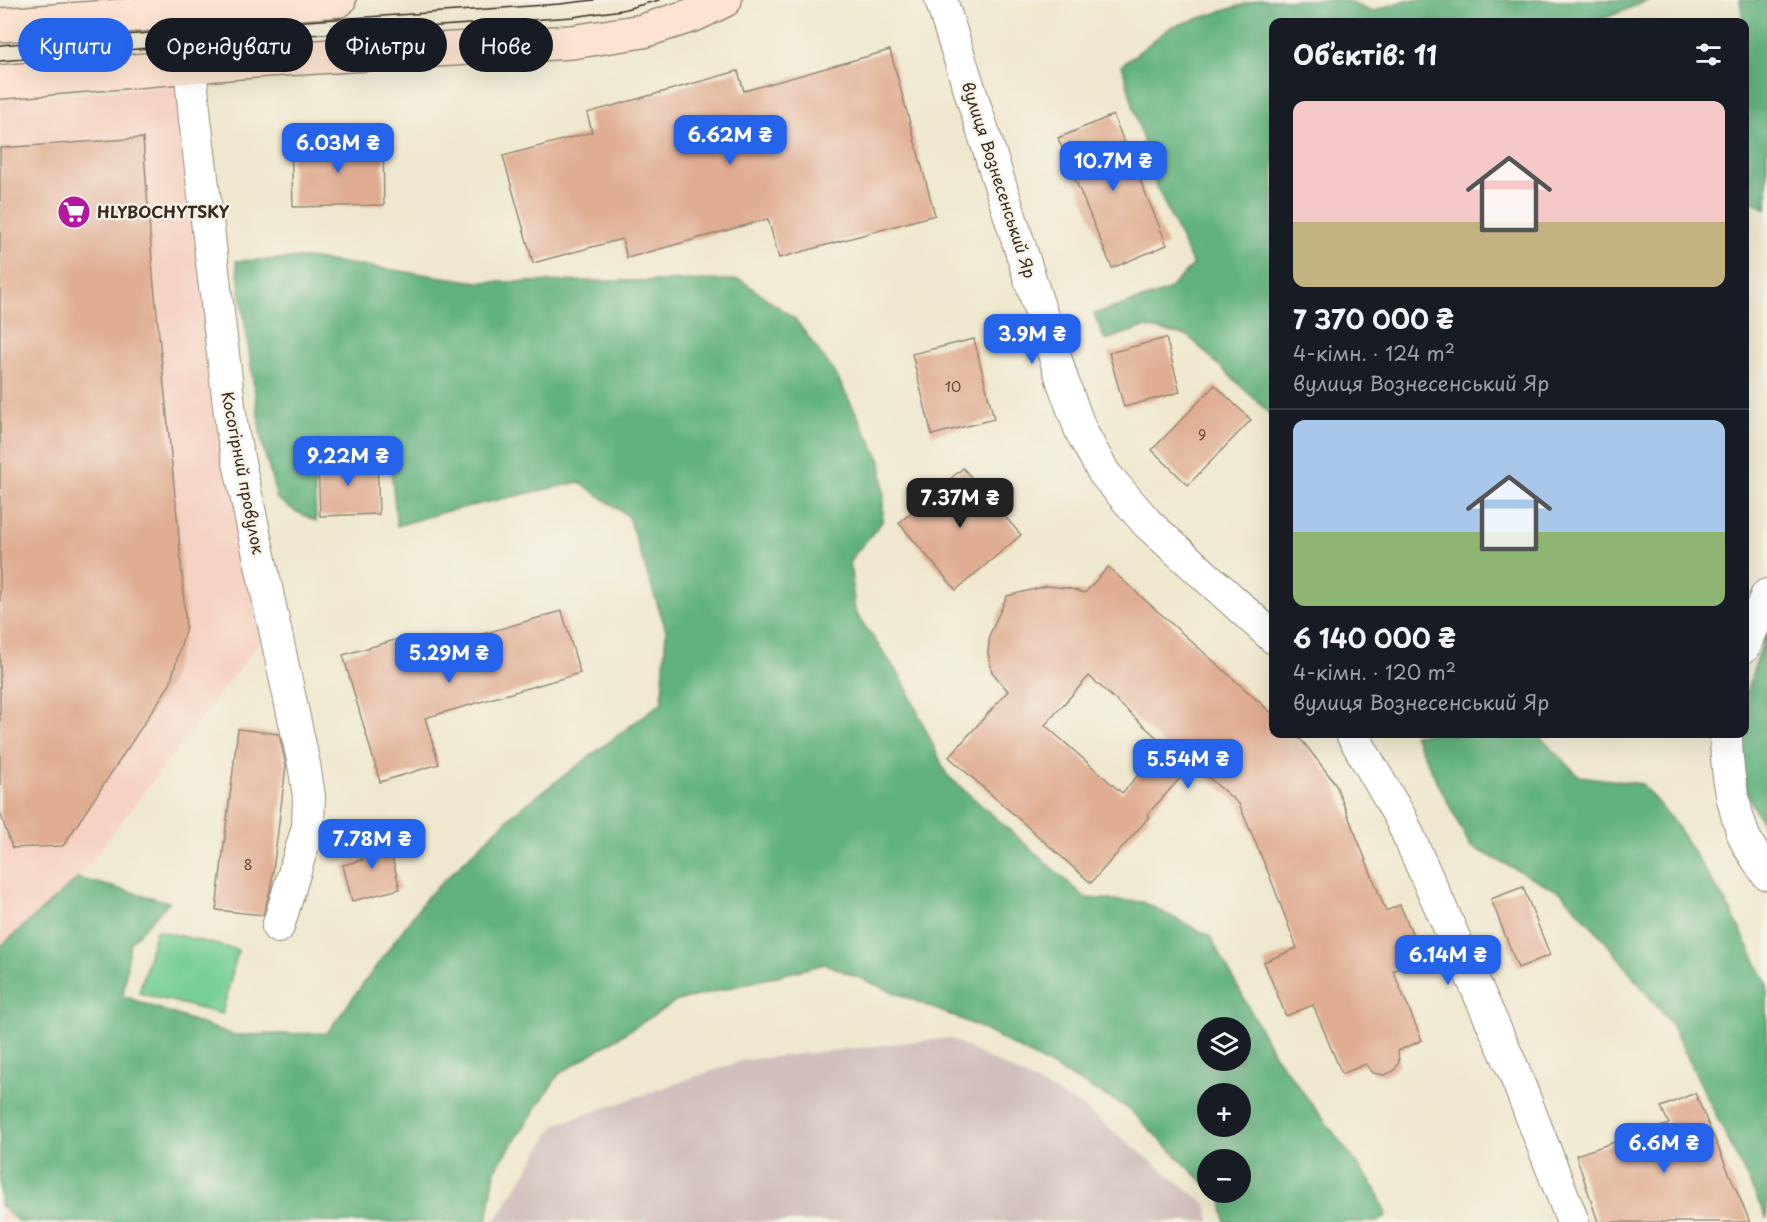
<!DOCTYPE html>
<html lang="uk">
<meta charset="utf-8">
<style>
:root{--surface:#171b24;--page:#242831;--text:#f1f3f6;--muted:#9ea1a6;--line:#363941;--accent:#2563eb}
body{margin:0;font-family:"Playpen Sans",sans-serif;background:var(--page);color:var(--text);height:100vh;display:flex;flex-direction:column;font-size:22px;white-space:nowrap}
*{box-sizing:border-box;margin:0}
p{font-size:20px;color:var(--muted)}
.icon{flex:none;width:33px;height:33px;fill:none;stroke:currentColor;stroke-width:2;stroke-linecap:round;stroke-linejoin:round}
.map{position:relative;flex:1;overflow:hidden}
.sheet{position:absolute;left:1269px;top:18px;width:480px;height:720px;display:flex;flex-direction:column;background:var(--surface);border-radius:12px;box-shadow:0 6px 24px #0002}
.sheet>*{flex:none}
.hud{position:absolute;left:18px;top:18px;width:570px;height:54px;display:flex;gap:12px}
.buttons{position:absolute;left:1197px;top:1017px;display:grid;gap:12px}
.buttons a{display:grid;place-items:center;width:54px;height:54px;border-radius:50%;background:var(--surface);box-shadow:0 6px 24px #0002;font-size:30px}
.price{position:absolute;translate:-50% -51px;padding:0 14px;border-radius:12px;background:var(--accent);color:#fff;font-size:20px;line-height:39px;filter:drop-shadow(0 2px 3px #0008)}
.price::after{content:'';position:absolute;left:50%;top:36px;width:18px;height:14px;margin-left:-9px;background:inherit;clip-path:polygon(0 0,100% 0,50% 100%)}
.price.on{background:#222;color:#fff}
ul{padding:0;list-style:none}
li{display:grid;align-content:center;gap:12px;height:318px;padding:0 24px}
li+li{border-top:2px solid var(--line)}
li span{display:grid;place-items:center;height:186px;border-radius:12px;color:#555}
li>.icon{margin-inline-start:auto}
span .icon{width:108px;height:108px;fill:#fffc;stroke-width:1}
li b{font-size:26px}
h2{display:flex;justify-content:space-between;align-items:center;height:72px;padding:0 24px;font-size:26px}
.chip{padding:0 21px;border-radius:27px;background:var(--surface);box-shadow:0 6px 24px #0002;font-size:21px;line-height:54px}
.chip.on{background:var(--accent);color:#fff}
.map>svg:first-child{display:block}
.built{fill:#f5d2c2}
.industrial{fill:#d1bfbd}
.green{fill:#79d094;stroke:#5a7d59;stroke-width:1.5}
.forest{fill:#62b27e;stroke:#4e6e4e;stroke-width:1.5;fill-rule:evenodd}
.building{fill:#e0ad93;fill-rule:evenodd}
.lines{fill:none;stroke-linecap:round;stroke-linejoin:round}
.minor-casing{stroke:#958976;stroke-width:34}
.secondary-casing{stroke:#958976;stroke-width:36}
.minor{stroke:#fff;stroke-width:32}
.secondary{stroke:#fde4d1;stroke-width:33}
.tram{stroke:#3b2a1e;stroke-width:1.5}
.labels{text-anchor:middle;stroke-width:4.5;stroke-linejoin:round;paint-order:stroke}
.number-label{font-size:14px;fill:#644b3b}
.street-label{font-size:16px;fill:#3b2a1e;stroke:#f7f3e8}
.poi-label{font-size:16px;font-weight:bold;fill:#3b2a1e;stroke:#f7f3e8;text-anchor:start}
</style>
<div class="map">
<svg width="1767" height="1222" viewBox="0 0 1767 1222">
<rect width="100%" height="100%" fill="#f7f3e8"/>
<filter id="ink" filterUnits="userSpaceOnUse"><feTurbulence type="fractalNoise" baseFrequency=".0167" numOctaves="2"/><feDisplacementMap in="SourceGraphic" scale="12" xChannelSelector="R" yChannelSelector="G"/><feConvolveMatrix kernelMatrix="1 2 1 2 8 2 1 2 1" color-interpolation-filters="sRGB"/></filter>
<filter id="wash" filterUnits="userSpaceOnUse"><feTurbulence type="fractalNoise" baseFrequency=".008" numOctaves="4" result="noise"/><feDisplacementMap in="SourceGraphic" scale="24" xChannelSelector="R" yChannelSelector="G"/><feGaussianBlur stdDeviation="1.35" result="paint"/><feColorMatrix in="noise" values="0 0 0 0 0 0 0 0 0 0 0 0 0 0 0 0 0 1.4 0 .05"/><feComposite in="paint" operator="in"/></filter>
<g filter="url(#wash)">
<rect width="100%" height="100%" fill="#efe8ce"/>
<!-- built -->
<g class="built">
<polygon points="166,86 178,91 267,632 78,878 0,947 0,99"/>
<polygon points="0,1205 19,1222 0,1222"/>
</g>
<!-- industrial -->
<polygon class="industrial" points="949,1038 1080,1105 1207,1205 1210,1222 495,1222 555,1125 744,1060"/>
<!-- green -->
<polygon class="green" points="156,930 238,950 222,1014 139,993"/>
<!-- forest -->
<g class="forest">
<polygon points="1258,0 1345,0 1372,12 1405,0 1649,0 1596,22 1274,22 1273,424 1269,413 1188,336 1145,327 1105,340 1094,314 1167,291 1193,265 1154,181 1122,65 1171,27"/>
<polygon points="1740,0 1767,0 1767,209 1745,198 1744,40 1746,38 1744,22 1743,22"/>
<path d="M307 258 479 282 741 280 795 319 835 373 881 461 884 495 882 522 850 560 855 612 902 679 947 775 1086 898 1143 902 1210 936 1274 1054 1376 1189 1387 1217 1375 1222H1225L1222 1200 1214 1193 1240 1192V1160H1208L1207 1186 1128 1108 977 1026 825 964 677 1001 559 1074 495 1170 487 1222H19L0 1205V947L78 878 169 902 130 943 123 996 233 1035 327 1033 427 897 513 814 662 702 666 630 628 516 579 482 444 512 397 526 389 452 314 453 316 521 295 511 277 499 262 443 236 261ZM1208 1028H1240V1060H1208ZM1208 1094H1240V1126H1208Z"/>
<polygon points="1767,628 1767,832 1749,798 1738,751 1740,734 1744,734 1745,696"/>
<polygon points="1413,734 1537,734 1579,776 1642,784 1676,825 1731,911 1767,984 1767,1219 1671,1024 1601,936 1562,893 1470,846"/>
</g>
<g id="blocks">
<!-- building -->
<g class="building">
<polygon points="890,50 935,215 779,258 768,219 627,258 622,239 533,263 503,156 592,132 587,113 738,71 744,91"/>
<polygon points="1113,115 1167,245 1112,268 1058,138"/>
<polygon points="143,138 153,275 178,526 186,627 170,684 63,846 12,848 0,812 0,148"/>
<polygon points="383,142 384,205 293,207 291,144"/>
<polygon points="1166,338 1180,392 1124,407 1109,353"/>
<polygon points="974,339 994,419 932,435 912,354"/>
<polygon points="1215,385 1251,420 1188,485 1152,450"/>
<polygon points="377,457 379,514 320,516 318,459"/>
<polygon points="963,468 1021,535 956,590 899,523"/>
<path d="M1108 567 1274 715V734H1294L1304 743 1335 783 1386 911 1400 905 1423 959 1393 971 1422 1040 1398 1051 1399 1062 1394 1071 1384 1075 1373 1073 1366 1064 1342 1074 1313 1005 1286 1016 1264 962 1297 948 1270 877 1239 804 1193 764 1147 815 1149 817 1091 883 949 757 1008 691 992 672 988 653 990 634 1007 596 1047 586 1067 588 1085 593ZM1089 676 1165 745 1122 793 1045 725Z"/>
<polygon points="562,611 580,673 425,718 439,764 380,782 343,655 402,638 407,656"/>
<polygon points="238,729 279,734 286,766 271,887 263,915 216,910"/>
<polygon points="386,834 400,889 352,901 343,865 362,860 357,841"/>
<polygon points="1523,887 1550,955 1518,968 1491,899"/>
<polygon points="1695,1093 1750,1222 1598,1222 1576,1155 1669,1124 1661,1107"/>
</g>
</g>
</g>
<g filter="url(#ink)">
<use href="#blocks" fill-opacity="0" stroke="#958976" stroke-width="1.5"/>
<g class="lines">
<defs>
<g id="minor">
<polyline points="941,0 1063,382 1081,431 1104,473 1148,524 1274,638"/>
<polyline points="185,12 195,119 232,430 304,764 309,796 308,827 278,927"/>
<polyline points="1744,647 1767,595"/>
<polyline points="1352,734 1400,817 1513,1069 1573,1222"/>
<path d="M1726 734C1726 767 1732 803 1743 834 1748 848 1759 861 1767 874"/>
</g>
<g id="secondary">
<polyline points="0,25 339,0"/>
<polyline points="0,82 266,60 572,42 643,31 696,14 725,0"/>
</g>
</defs>
<!-- minor casing -->
<use href="#minor" class="minor-casing"/>
<!-- secondary casing -->
<use href="#secondary" class="secondary-casing"/>
<!-- minor -->
<use href="#minor" class="minor"/>
<!-- secondary -->
<use href="#secondary" class="secondary"/>
<!-- tram -->
<g class="tram">
<polyline points="0,45 262,24 560,4 594,0"/>
<polyline points="0,61 264,38 573,17 622,10 659,0"/>
</g>
</g>
</g>
<!-- icons -->
<defs>
<symbol id="supermarket-disc" viewBox="-11 -11 22 22"><circle r="9.5" fill="#b5179e" stroke="#f7f3e8"/><path d="M-6-5.5h2.5l.6 2H6L4.5 2H-2.5L-4.4-4H-6ZM-1.5 3.2a1.3 1.3 0 1 0 .1 0ZM3 3.2a1.3 1.3 0 1 0 .1 0Z" fill="#fff"/></symbol>
</defs>
<g fill-rule="evenodd">
<use href="#supermarket-disc" x="55" y="193" width="38" height="38"/>
</g>
<g class="labels">
<!-- number labels -->
<g class="number-label">
<text x="953" y="392">10</text>
<text x="1202" y="440">9</text>
<text x="248" y="870">8</text>
</g>
<!-- street labels -->
<g class="street-label">
<text transform="translate(999 180) rotate(72)" y="6">вулиця Вознесенський Яр</text>
<text transform="translate(243 473) rotate(79)" y="6">Косогірний провулок</text>
</g>
<!-- poi labels -->
<g class="poi-label">
<text x="97" y="218">HLYBOCHYTSKY</text>
</g>
</g>
</svg>
<div class="buttons">
<a><svg class="icon" aria-label="layers" viewBox="0 0 24 24"><path d="M12 4l9 5-9 5-9-5zM3 14l9 5 9-5"/></svg></a>
<a>+</a>
<a>−</a>
</div>
<b class="price" style="left:730px;top:166px">6.62M ₴</b>
<b class="price" style="left:338px;top:174px">6.03M ₴</b>
<b class="price" style="left:1113px;top:192px">10.7M ₴</b>
<b class="price" style="left:1032px;top:365px">3.9M ₴</b>
<b class="price" style="left:348px;top:487px">9.22M ₴</b>
<b class="price on" style="left:960px;top:529px">7.37M ₴</b>
<b class="price" style="left:449px;top:684px">5.29M ₴</b>
<b class="price" style="left:1188px;top:790px">5.54M ₴</b>
<b class="price" style="left:372px;top:870px">7.78M ₴</b>
<b class="price" style="left:1448px;top:986px">6.14M ₴</b>
<b class="price" style="left:1664px;top:1174px">6.6M ₴</b>
<div class="hud">
<a class="chip on">Купити</a>
<a class="chip">Орендувати</a>
<a class="chip">Фільтри</a>
<a class="chip">Нове</a>
</div>
<section class="sheet">
<h2>Об’єктів: 11<svg class="icon" aria-label="filters" viewBox="0 0 24 24"><path d="M4 7h16M4 17h16"/><circle cx="9" cy="7" r="2"/><circle cx="15" cy="17" r="2"/></svg></h2>
<ul>
<li><span style="background:linear-gradient(#f6c9c9 65%,#c2b280 0)"><svg class="icon" aria-label="home" viewBox="0 0 24 24"><path d="M3 11l9-7 9 7M6 9v11h12V9"/></svg></span><div><b>7 370 000 ₴</b><p>4-кімн. · 124 m²</p><p>вулиця Вознесенський Яр</p></div></li>
<li><span style="background:linear-gradient(#a9c7e8 60%,#8fb573 0)"><svg class="icon" aria-label="home" viewBox="0 0 24 24"><path d="M3 11l9-7 9 7M6 9v11h12V9"/></svg></span><div><b>6 140 000 ₴</b><p>4-кімн. · 120 m²</p><p>вулиця Вознесенський Яр</p></div></li>
</ul>
</section>
</div>
